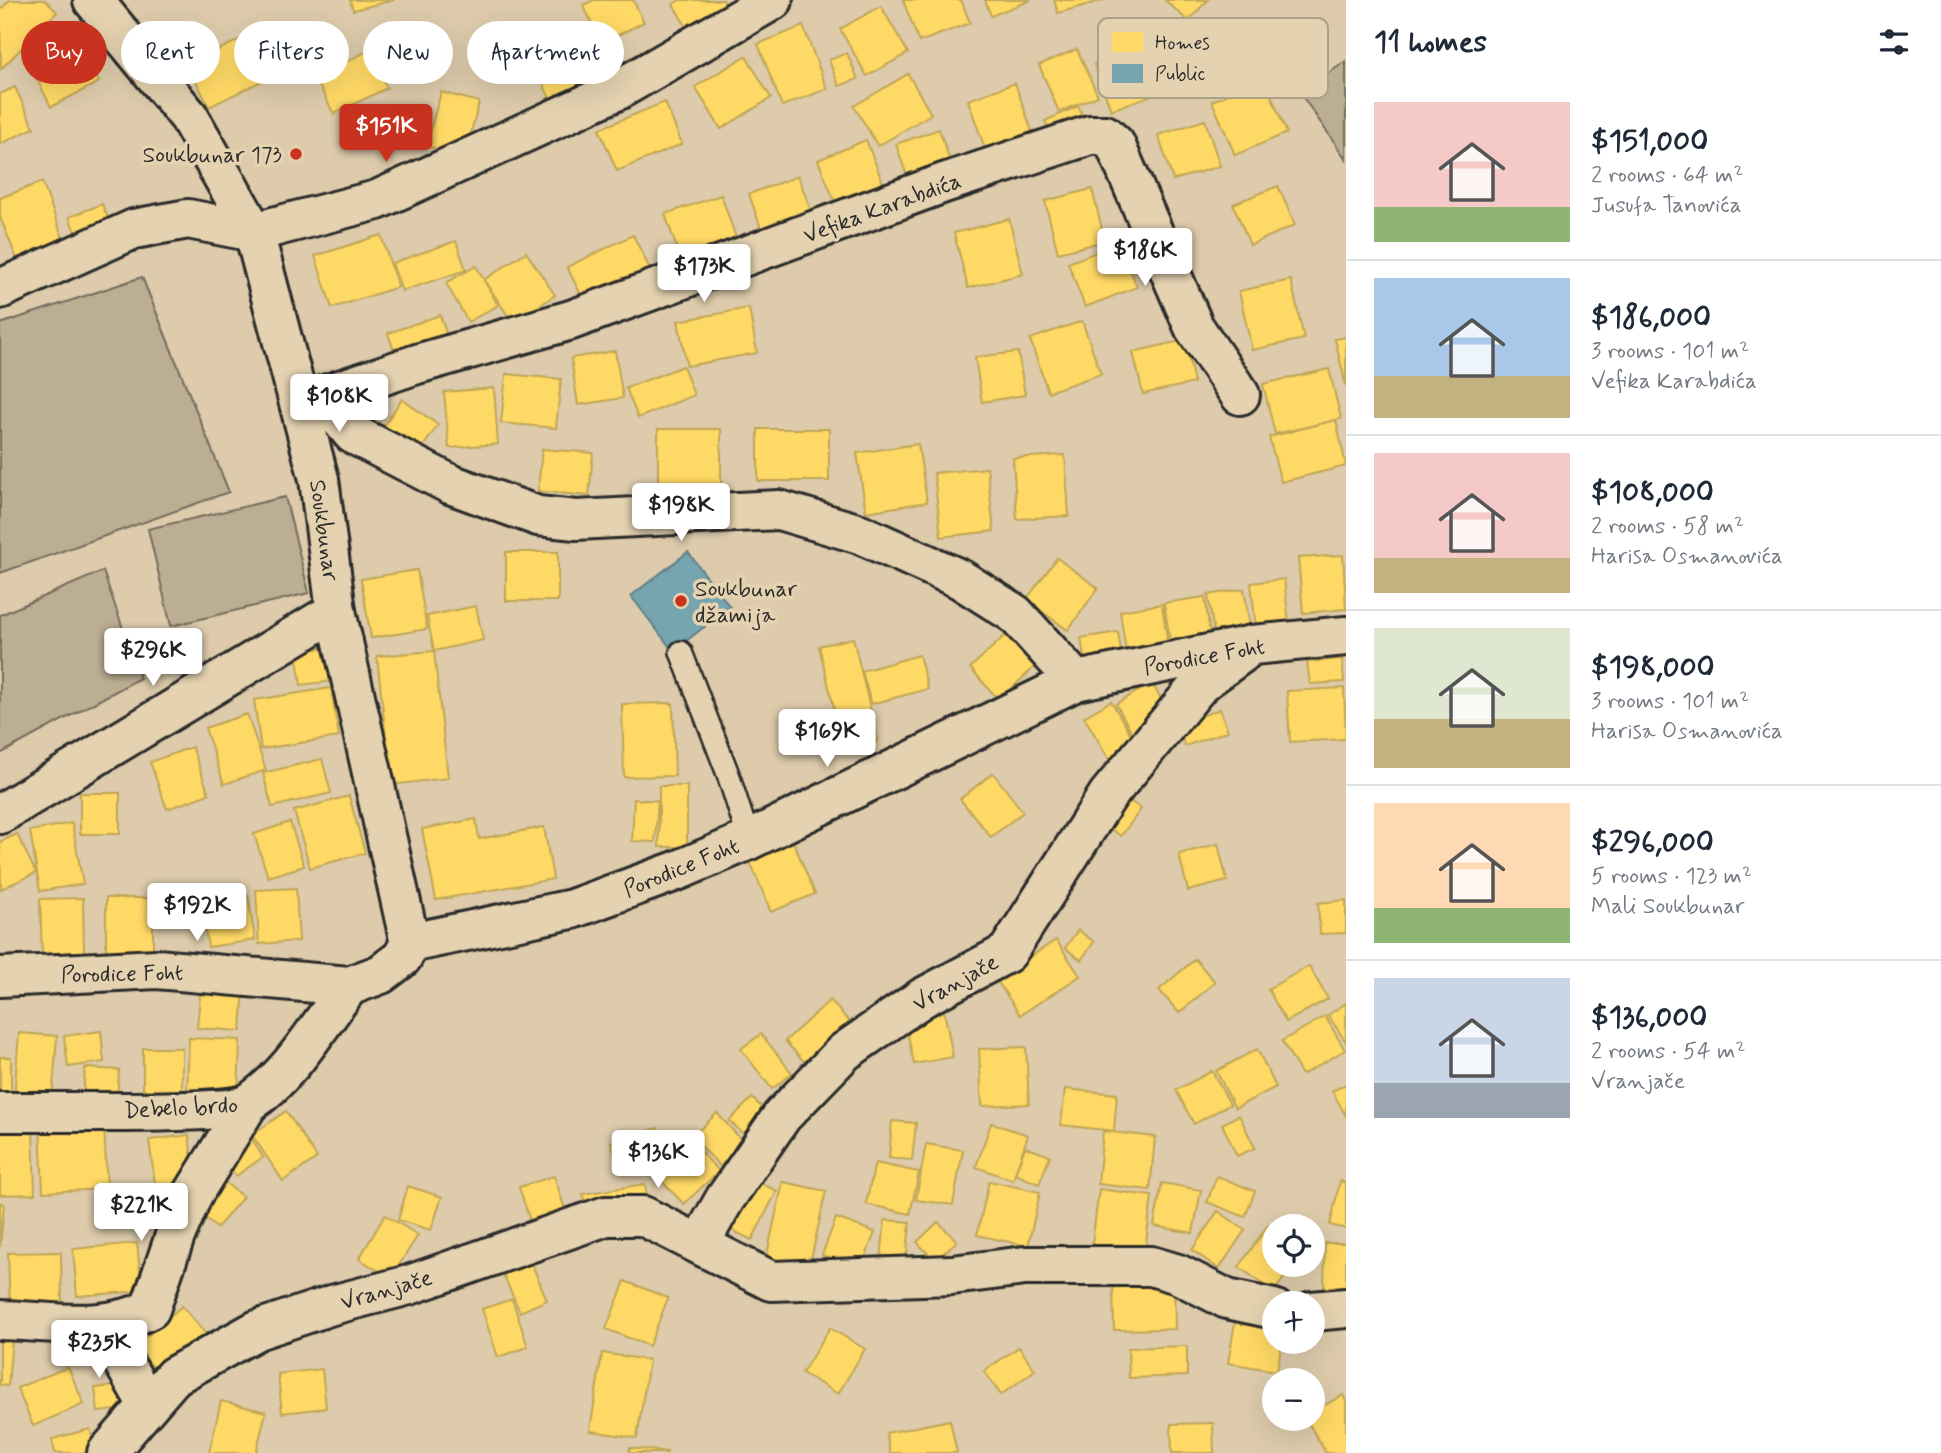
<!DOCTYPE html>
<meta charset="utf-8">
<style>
:root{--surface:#fff;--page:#f2f2f3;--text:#1f2937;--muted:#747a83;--line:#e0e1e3;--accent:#c8321e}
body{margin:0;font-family:Mynerve,sans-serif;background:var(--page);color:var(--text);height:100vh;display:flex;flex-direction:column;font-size:26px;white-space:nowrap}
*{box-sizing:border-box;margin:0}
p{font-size:23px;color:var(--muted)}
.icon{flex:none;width:38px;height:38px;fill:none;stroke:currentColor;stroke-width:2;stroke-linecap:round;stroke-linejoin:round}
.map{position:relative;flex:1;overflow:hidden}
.details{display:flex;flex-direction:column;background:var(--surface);width:595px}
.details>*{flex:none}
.top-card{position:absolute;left:21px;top:21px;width:665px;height:63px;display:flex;gap:14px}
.fabs{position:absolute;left:1262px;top:1214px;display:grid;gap:14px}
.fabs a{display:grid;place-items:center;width:63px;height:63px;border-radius:50%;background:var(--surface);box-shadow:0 7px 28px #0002;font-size:35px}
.price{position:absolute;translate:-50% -60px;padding:0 16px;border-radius:7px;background:#fff;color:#222;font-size:23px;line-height:46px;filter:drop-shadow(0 2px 4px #0008)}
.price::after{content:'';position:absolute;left:50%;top:42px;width:21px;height:16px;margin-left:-10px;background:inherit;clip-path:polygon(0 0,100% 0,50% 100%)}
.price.active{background:var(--accent);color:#fff}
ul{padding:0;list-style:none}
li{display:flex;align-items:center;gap:21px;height:175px;padding:0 28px}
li+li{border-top:2px solid var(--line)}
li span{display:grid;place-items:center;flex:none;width:196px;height:140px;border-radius:0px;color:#555}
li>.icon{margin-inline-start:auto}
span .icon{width:84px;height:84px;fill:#fffc;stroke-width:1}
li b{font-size:30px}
h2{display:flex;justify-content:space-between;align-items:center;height:84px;padding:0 28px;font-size:30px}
.tag{padding:0 24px;border-radius:32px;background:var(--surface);box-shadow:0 7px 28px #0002;font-size:24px;line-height:63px}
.tag.active{background:var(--accent);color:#fff}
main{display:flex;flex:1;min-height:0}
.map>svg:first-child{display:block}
.green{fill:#bcae93;stroke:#746c5f;stroke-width:2}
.homes{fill:#ffd966;stroke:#bfa554;stroke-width:2}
.public{fill:#76a5af;stroke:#608087;stroke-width:2}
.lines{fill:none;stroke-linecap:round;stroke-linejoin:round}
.lane-casing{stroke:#2b2b2b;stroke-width:26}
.street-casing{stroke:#2b2b2b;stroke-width:44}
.lane{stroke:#e4d2b0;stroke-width:21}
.street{stroke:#e4d2b0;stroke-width:38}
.poi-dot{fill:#c8321e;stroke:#e4d2b0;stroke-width:2.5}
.labels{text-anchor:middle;stroke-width:7;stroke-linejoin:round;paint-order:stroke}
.poi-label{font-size:23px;fill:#2b2b2b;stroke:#e4d2b0;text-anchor:end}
.street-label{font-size:23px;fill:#2b2b2b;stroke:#e4d2b0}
.key{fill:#e4d2b0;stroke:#aca088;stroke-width:2}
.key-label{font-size:19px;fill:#2b2b2b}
</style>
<main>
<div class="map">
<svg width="1346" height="1453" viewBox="0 0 1346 1453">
<rect width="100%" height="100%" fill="#ddcbab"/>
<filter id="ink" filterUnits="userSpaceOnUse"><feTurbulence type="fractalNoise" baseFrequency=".0143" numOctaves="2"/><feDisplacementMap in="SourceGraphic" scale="14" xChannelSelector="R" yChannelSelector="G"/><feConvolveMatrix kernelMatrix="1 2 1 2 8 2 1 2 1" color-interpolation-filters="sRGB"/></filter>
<g filter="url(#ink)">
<!-- green -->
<g class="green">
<polygon points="1346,61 1346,159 1300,93"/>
<polygon points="142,277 229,492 0,573 0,324"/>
<polygon points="285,497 309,593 171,626 148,529"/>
<polygon points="103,571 140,678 0,754 0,615"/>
</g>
<!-- homes -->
<g class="homes">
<polygon points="10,0 45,0 57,12 1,69 0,10"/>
<polygon points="350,0 394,0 353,10"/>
<polygon points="594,0 633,0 644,22 602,43 583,5"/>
<polygon points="680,0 723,0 733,18 694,40 673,4"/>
<polygon points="903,0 961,0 970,23 919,42"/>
<polygon points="985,0 1031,0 991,16"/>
<polygon points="1054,0 1104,0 1058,13"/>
<polygon points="1165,0 1208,0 1188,21"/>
<polygon points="881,6 908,53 867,76 840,29"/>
<polygon points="803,26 827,89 782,106 758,44"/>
<polygon points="580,30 604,82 553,105 529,54"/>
<polygon points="76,37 99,82 51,107 28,61"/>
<polygon points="245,37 266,79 209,107 188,65"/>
<polygon points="1142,47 1158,93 1111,110 1094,64"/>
<polygon points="1077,49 1098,96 1059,112 1039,65"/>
<polygon points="367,51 387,88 334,114 315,78"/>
<polygon points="847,53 858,79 839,86 829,60"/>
<polygon points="746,56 771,98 721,129 695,87"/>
<polygon points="908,74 931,114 878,146 854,106"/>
<polygon points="1264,79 1287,133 1235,155 1212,101"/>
<polygon points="1015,83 1036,143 989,160 968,100"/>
<polygon points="15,87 34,128 0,144 0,94"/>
<polygon points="441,92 479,102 465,156 426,146"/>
<polygon points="665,102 682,144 617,171 599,129"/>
<polygon points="1078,106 1088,127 1055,142 1045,121"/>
<polygon points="1205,120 1220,166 1173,180 1158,135"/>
<polygon points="939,129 953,170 910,185 896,144"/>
<polygon points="866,140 887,193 839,212 818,160"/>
<polygon points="798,176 815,222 765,240 749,194"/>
<polygon points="42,182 64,241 17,259 0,217 0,198"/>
<polygon points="1278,186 1295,225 1250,245 1233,204"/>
<polygon points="1092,189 1105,241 1058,253 1045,201"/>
<polygon points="721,195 739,246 683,266 665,214"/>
<polygon points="102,204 109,220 76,234 69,217"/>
<polygon points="1009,219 1023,274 968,288 954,233"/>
<polygon points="381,235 398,287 332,308 315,256"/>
<polygon points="633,235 654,277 588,309 567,267"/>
<polygon points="456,241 466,270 402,291 392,263"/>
<polygon points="1120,243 1137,287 1085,307 1068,263"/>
<polygon points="526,252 555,295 513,323 484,280"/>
<polygon points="476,266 498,305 468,322 446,283"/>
<polygon points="1291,280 1304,339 1252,350 1239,291"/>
<polygon points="749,308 757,353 687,366 678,321"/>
<polygon points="440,315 449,342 397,360 388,333"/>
<polygon points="1082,321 1101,374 1048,392 1030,339"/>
<polygon points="1346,337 1346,386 1335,339"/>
<polygon points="1185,340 1194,383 1143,394 1133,352"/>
<polygon points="615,351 623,398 578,405 571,358"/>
<polygon points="1018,352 1025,395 982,402 975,357"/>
<polygon points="683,366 694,395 638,418 626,388"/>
<polygon points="1329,369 1341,419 1275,434 1263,384"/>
<polygon points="506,374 561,379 556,428 501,423"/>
<polygon points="494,388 498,444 449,448 444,392"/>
<polygon points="402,399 438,425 420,451 383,427"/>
<polygon points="1336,420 1346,466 1281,482 1269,437"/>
<rect x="658" y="429" width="63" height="56"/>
<rect x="758" y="429" width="71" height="52"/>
<polygon points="918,444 927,502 866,512 857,453"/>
<polygon points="542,449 593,453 589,496 538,491"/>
<polygon points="1065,455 1069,516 1017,519 1013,458"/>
<polygon points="987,468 994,531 941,537 934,473"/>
<rect x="506" y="552" width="52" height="49"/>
<polygon points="1343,555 1346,609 1303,613 1298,558"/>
<polygon points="1057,558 1098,588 1068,630 1026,600"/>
<polygon points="417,570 427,629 371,638 361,579"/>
<polygon points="1284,579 1289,623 1256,627 1251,583"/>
<polygon points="1244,589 1251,634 1215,640 1208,595"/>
<polygon points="1205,597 1211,642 1171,648 1164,603"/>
<polygon points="1162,604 1169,652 1127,659 1120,611"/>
<polygon points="476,606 483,640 434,651 427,616"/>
<polygon points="1010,631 1039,663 999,700 970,668"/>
<polygon points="1118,632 1123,663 1086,669 1081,638"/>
<polygon points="853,638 878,741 844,749 819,646"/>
<polygon points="336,646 341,680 301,685 296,652"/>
<polygon points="434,651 448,778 391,785 377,656"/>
<polygon points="919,655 928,689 871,704 862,671"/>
<polygon points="1342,659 1344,682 1310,684 1307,662"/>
<polygon points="1152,683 1170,715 1134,736 1116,704"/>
<polygon points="331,688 339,737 261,749 254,700"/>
<polygon points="1344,688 1346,739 1290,742 1287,691"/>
<polygon points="1111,701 1136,743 1109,759 1084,717"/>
<polygon points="673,703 675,776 624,777 622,704"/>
<polygon points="1220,709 1228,731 1185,746 1177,725"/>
<polygon points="247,714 266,770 224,784 205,728"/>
<polygon points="192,747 209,794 167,809 150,762"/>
<polygon points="322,759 331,793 272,807 263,773"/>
<polygon points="993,773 1023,812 991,837 960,799"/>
<rect x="659" y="786" width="28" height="61"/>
<rect x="80" y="793" width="40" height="41"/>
<polygon points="1120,794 1141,809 1121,836 1100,822"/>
<polygon points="349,796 365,853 310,868 294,811"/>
<polygon points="634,799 658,801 655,842 632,841"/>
<polygon points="476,819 479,839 544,827 553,879 436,900 422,829"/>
<polygon points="290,822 304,866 268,877 254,834"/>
<polygon points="72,823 83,884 40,891 30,831"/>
<polygon points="17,834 36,873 1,889 0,842"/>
<polygon points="793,841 815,894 771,912 749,859"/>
<polygon points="1218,844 1227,881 1188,891 1179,854"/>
<polygon points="296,888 299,941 259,944 256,890"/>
<polygon points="248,895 255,940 208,947 201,902"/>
<polygon points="83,898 84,954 42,955 40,899"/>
<rect x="106" y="898" width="47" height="58"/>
<polygon points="1346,900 1346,933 1320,934 1318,903"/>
<polygon points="1078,930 1094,942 1081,960 1065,948"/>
<polygon points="1056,940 1080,976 1020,1015 996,979"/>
<polygon points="1195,959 1215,982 1179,1013 1159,990"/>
<polygon points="1309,966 1328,999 1286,1022 1268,989"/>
<polygon points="201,985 244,988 241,1031 197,1028"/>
<polygon points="830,1000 855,1028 810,1068 785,1041"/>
<polygon points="1346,1003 1346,1042 1328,1015"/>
<polygon points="943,1005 953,1057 914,1064 903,1012"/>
<polygon points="1325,1016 1345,1050 1302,1075 1282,1041"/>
<polygon points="101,1031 104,1062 68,1067 64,1036"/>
<polygon points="19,1033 57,1036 52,1101 14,1098"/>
<polygon points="761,1034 792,1073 772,1089 741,1049"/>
<polygon points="189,1038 240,1040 238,1096 187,1094"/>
<polygon points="1026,1047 1029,1104 982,1106 979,1049"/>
<rect x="143" y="1048" width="39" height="42"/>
<polygon points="1257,1049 1276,1087 1235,1108 1216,1071"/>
<rect x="0" y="1057" width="11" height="42"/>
<polygon points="85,1068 119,1070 117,1101 83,1099"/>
<polygon points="1212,1071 1230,1104 1194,1124 1176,1090"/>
<polygon points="1346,1084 1346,1116 1332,1091"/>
<polygon points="1065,1089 1117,1094 1114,1131 1061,1125"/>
<polygon points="752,1098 769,1114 747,1137 729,1121"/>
<polygon points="286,1111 317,1158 283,1181 252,1135"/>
<polygon points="717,1113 745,1144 720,1166 692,1137"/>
<polygon points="1239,1115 1255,1148 1237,1156 1222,1124"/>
<polygon points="892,1121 916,1123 912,1160 889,1158"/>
<polygon points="991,1123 1028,1135 1013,1180 976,1167"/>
<polygon points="104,1124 107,1189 43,1192 40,1126"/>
<polygon points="658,1128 665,1150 618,1165 611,1142"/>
<polygon points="33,1129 35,1194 0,1195 0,1130"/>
<polygon points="1103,1131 1155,1137 1150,1190 1098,1184"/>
<polygon points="189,1135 195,1186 156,1191 149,1140"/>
<polygon points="249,1135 263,1157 236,1176 221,1155"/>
<polygon points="686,1137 719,1171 684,1204 651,1170"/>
<polygon points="926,1144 963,1150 953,1205 916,1200"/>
<polygon points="1025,1147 1050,1156 1039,1184 1015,1174"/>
<polygon points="875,1163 919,1172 910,1214 866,1204"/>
<polygon points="217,1176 243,1197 217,1228 192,1207"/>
<polygon points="554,1176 567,1215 532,1227 519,1187"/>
<polygon points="1217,1176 1255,1191 1245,1217 1207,1202"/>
<polygon points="748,1177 777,1191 752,1240 723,1226"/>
<polygon points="989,1181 1040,1192 1028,1246 977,1235"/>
<polygon points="1340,1181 1346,1183 1346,1229 1330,1225"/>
<polygon points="783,1182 826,1191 809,1268 766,1259"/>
<polygon points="1162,1183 1201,1190 1193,1233 1154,1226"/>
<polygon points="645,1184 648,1204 587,1215 583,1194"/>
<polygon points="408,1186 442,1197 431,1230 398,1220"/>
<polygon points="1099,1189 1152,1196 1144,1258 1091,1252"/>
<polygon points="0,1203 4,1204 0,1247"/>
<polygon points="1218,1211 1245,1230 1219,1269 1192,1250"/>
<polygon points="385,1215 418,1235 391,1278 359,1259"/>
<polygon points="836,1218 875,1232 861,1269 822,1255"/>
<polygon points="885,1220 910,1222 906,1263 881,1260"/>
<polygon points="938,1222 957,1241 935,1261 917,1242"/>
<polygon points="1268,1225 1274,1230 1274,1265 1293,1265 1274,1292 1239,1267"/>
<polygon points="137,1243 142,1291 77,1296 73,1249"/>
<polygon points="1325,1243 1346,1243 1346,1294 1324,1293"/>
<polygon points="61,1252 62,1307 10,1308 8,1253"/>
<polygon points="531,1262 547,1300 520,1312 503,1274"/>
<polygon points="625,1281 668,1298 649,1346 606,1329"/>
<polygon points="1174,1283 1175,1329 1114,1330 1113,1284"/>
<polygon points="512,1299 528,1347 498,1357 482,1309"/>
<polygon points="182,1306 211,1340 164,1380 135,1346"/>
<polygon points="1236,1317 1274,1323 1274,1342 1282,1342 1277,1371 1228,1363"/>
<polygon points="830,1328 865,1349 838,1394 802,1373"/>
<polygon points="0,1337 12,1338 8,1386 0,1385"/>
<polygon points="1187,1346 1187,1376 1129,1378 1128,1348"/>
<polygon points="1019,1347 1035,1370 1001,1395 984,1371"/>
<polygon points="602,1353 649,1360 637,1438 590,1431"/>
<polygon points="68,1367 84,1404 33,1426 17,1388"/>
<polygon points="322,1369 326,1408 282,1413 278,1374"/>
<polygon points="123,1385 125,1409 98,1412 95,1388"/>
<polygon points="1343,1395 1346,1401 1346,1453 1326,1453 1306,1419 1312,1419 1312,1412"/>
<polygon points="221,1401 266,1412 256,1453 209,1453"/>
<polygon points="950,1420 957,1453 890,1453 886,1433"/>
<polygon points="1213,1423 1214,1453 1172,1453 1171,1424"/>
<polygon points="90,1429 96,1453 55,1453 52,1439"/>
<polygon points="630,1448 667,1452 667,1453 629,1453"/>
</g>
<!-- public -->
<polygon class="public" points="688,552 730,607 673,651 631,596"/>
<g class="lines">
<defs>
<polyline id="lane" points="681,652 728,774 749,840"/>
<g id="street">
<polyline points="93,0 189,117 254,232 319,479 336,611 410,943"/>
<polyline points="0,289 134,229 188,219 254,232 377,200 618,90 773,0"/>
<polyline points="322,397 353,434 450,484 538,516 576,520 779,510 860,534 960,579 1015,614 1076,681"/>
<polyline points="301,403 417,364 571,320 944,183 1090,135 1105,135 1115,144 1194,327 1240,395"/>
<polyline points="0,814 336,611"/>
<polyline points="410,943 572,909 679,870 749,840 1076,681 1252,645 1346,636"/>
<polyline points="0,977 157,969 349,986 381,974 402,958 410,943"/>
<path d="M0 1112C36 1111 231 1116 249 1103 290 1076 319 1025 349 986"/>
<polyline points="700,1243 725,1199 782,1116 844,1052 922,998 1007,953 1108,795 1201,683 1242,653"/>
<polyline points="1312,1311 1346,1308"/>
<path d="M0 1320C50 1321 105 1333 150 1309L175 1236 193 1194 247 1106"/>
<polyline points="102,1325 148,1405"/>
<polyline points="107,1453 174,1376 257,1330 332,1305 409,1285 606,1216 643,1216 771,1281 952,1275 1025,1266 1151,1266 1178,1274 1227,1299 1274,1309"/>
</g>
</defs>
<!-- lane casing -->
<use href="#lane" class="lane-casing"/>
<!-- street casing -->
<use href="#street" class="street-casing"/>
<!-- lane -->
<use href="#lane" class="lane"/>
<!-- street -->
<use href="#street" class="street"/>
</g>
</g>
<!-- markers -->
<g class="poi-dot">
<circle cx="296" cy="154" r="7"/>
<circle cx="681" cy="601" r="7"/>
</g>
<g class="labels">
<!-- poi labels -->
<g class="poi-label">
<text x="282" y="162">Soukbunar 173</text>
<text x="695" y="596" text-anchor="start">Soukbunar<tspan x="695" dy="26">džamija</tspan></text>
</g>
<!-- street labels -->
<g class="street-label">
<text transform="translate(882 207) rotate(-20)" y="8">Vefika Karabdića</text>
<text transform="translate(325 530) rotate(82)" y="8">Soukbunar</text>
<text transform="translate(1204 656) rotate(-10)" y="8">Porodice Foht</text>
<text transform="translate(681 867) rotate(-22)" y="8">Porodice Foht</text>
<text transform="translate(122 973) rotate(-1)" y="8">Porodice Foht</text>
<text transform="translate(955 982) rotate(-29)" y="8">Vranjače</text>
<text transform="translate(181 1107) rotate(-3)" y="8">Debelo brdo</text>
<text transform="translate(386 1289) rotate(-16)" y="8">Vranjače</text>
</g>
</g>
<!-- legend -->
<rect x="1098" y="18" width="230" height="80" rx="10" class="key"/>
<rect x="1112" y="32" width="31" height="20" fill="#ffd966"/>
<rect x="1112" y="64" width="31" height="19" fill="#76a5af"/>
<g class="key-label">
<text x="1155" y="49">Homes</text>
<text x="1155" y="80">Public</text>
</g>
</svg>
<div class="fabs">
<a><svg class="icon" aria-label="locate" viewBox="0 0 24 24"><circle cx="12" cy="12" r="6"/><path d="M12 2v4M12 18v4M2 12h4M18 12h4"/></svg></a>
<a>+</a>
<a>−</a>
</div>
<b class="price active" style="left:386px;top:164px">$151K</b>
<b class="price" style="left:1145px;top:288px">$186K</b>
<b class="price" style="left:704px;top:304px">$173K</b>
<b class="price" style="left:339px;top:434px">$108K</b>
<b class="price" style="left:681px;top:543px">$198K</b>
<b class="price" style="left:153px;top:688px">$296K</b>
<b class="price" style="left:827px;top:769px">$169K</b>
<b class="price" style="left:197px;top:943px">$192K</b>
<b class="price" style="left:658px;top:1190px">$136K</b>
<b class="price" style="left:141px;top:1243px">$221K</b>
<b class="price" style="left:99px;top:1380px">$235K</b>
<div class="top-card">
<a class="tag active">Buy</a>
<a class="tag">Rent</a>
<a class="tag">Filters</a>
<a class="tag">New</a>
<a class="tag">Apartment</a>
</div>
</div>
<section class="details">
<h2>11 homes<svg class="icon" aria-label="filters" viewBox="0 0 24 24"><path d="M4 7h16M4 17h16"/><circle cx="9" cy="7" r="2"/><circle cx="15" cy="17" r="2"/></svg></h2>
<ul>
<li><span style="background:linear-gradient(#f6c9c9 75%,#8fb573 0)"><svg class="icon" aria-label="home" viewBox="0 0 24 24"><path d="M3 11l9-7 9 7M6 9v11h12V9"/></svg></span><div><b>$151,000</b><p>2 rooms · 64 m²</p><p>Jusufa Tanovića</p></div></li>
<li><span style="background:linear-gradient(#a9c7e8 70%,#c2b280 0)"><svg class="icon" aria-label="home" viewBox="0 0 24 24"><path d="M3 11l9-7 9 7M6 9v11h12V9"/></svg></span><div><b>$186,000</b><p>3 rooms · 101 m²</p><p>Vefika Karabdića</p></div></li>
<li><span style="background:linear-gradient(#f6c9c9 75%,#c2b280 0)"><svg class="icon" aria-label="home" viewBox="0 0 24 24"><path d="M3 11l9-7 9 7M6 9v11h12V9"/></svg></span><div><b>$108,000</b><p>2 rooms · 58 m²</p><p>Harisa Osmanovića</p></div></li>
<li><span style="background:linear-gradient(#dfe7d0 65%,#c2b280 0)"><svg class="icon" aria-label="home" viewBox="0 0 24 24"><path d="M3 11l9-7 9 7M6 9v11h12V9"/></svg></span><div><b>$198,000</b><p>3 rooms · 101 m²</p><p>Harisa Osmanovića</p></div></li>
<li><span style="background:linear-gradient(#ffd9b3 75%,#8fb573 0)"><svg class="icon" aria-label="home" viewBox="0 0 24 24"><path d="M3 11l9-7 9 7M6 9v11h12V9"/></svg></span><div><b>$296,000</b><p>5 rooms · 123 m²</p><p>Mali Soukbunar</p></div></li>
<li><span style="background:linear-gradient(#c9d6e8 75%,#9aa5b1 0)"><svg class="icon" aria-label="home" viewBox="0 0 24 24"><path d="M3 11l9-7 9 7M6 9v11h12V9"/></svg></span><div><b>$136,000</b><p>2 rooms · 54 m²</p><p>Vranjače</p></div></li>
</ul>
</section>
</main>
